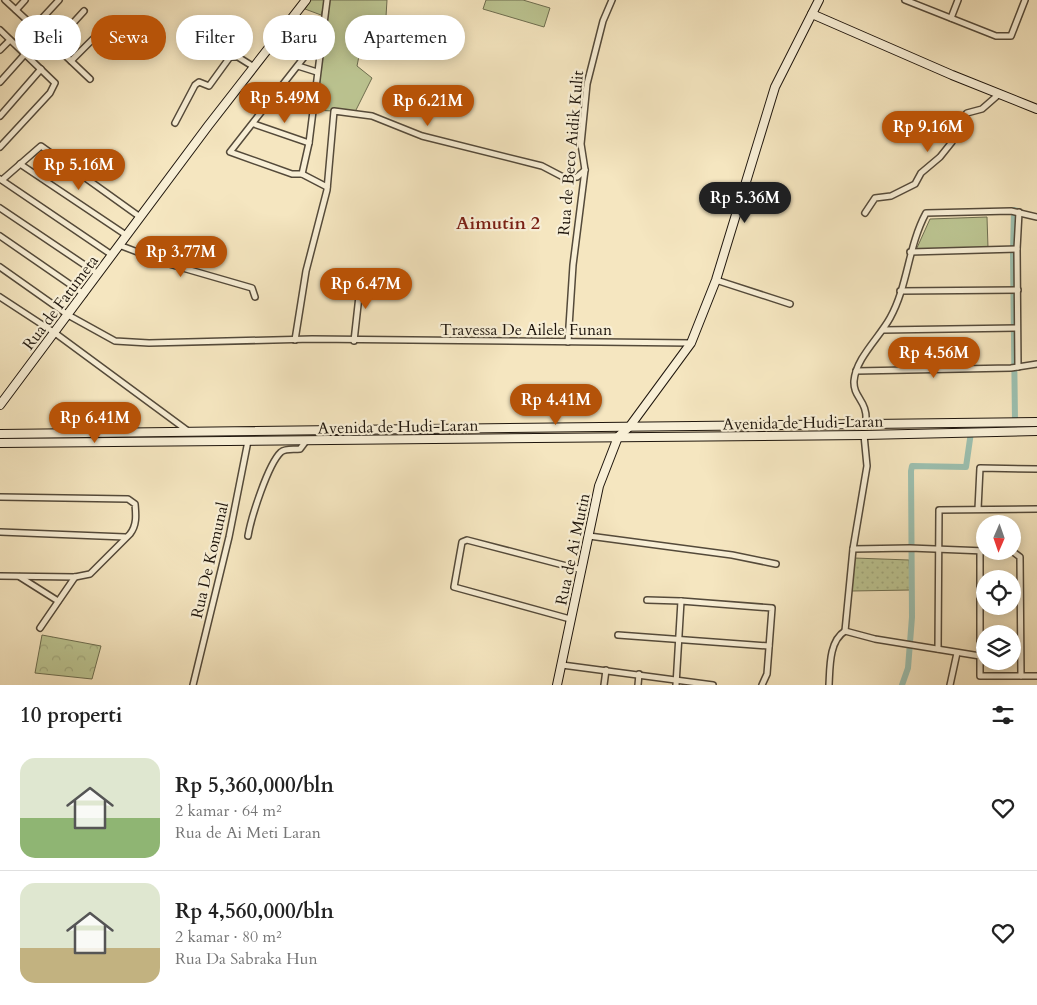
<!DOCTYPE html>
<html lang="id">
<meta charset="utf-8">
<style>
:root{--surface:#fff;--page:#f2f2f2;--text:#222;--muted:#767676;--line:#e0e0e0;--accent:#b45309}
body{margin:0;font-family:Cardo,serif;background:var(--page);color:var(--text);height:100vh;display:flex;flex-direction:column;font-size:19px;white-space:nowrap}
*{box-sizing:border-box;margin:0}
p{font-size:16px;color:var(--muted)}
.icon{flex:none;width:28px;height:28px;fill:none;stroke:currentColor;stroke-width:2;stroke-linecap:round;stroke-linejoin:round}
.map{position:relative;height:685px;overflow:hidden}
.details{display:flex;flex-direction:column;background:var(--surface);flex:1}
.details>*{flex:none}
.hud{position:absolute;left:15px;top:15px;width:500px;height:45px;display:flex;gap:10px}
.needle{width:32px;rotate:182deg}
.buttons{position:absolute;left:976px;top:515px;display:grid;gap:10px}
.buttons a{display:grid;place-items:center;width:45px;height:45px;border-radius:50%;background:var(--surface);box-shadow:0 2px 12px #0003;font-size:25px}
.price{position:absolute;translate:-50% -42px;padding:0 11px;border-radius:18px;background:var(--accent);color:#fff;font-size:16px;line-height:32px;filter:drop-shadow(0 1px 2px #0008)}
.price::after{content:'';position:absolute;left:50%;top:30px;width:15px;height:11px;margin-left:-8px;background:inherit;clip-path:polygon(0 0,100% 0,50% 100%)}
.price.selected{background:#222;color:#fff}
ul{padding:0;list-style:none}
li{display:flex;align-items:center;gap:15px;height:125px;padding:0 20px}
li+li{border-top:1px solid var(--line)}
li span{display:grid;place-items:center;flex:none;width:140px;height:100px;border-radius:15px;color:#555}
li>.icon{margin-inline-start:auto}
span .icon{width:60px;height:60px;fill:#fffc;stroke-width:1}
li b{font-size:21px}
h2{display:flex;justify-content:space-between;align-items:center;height:60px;padding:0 20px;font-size:21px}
.tag{padding:0 18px;border-radius:22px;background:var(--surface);box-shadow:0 2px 12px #0003;font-size:18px;line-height:45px}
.tag.selected{background:var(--accent);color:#fff}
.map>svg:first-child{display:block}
.grass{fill:url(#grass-dots);stroke:#6e6e50}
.forest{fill:url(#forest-crowns);stroke:#6e6e50}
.pitch{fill:#bcc592;stroke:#6e6e50}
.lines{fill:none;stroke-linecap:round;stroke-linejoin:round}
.canal{stroke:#9cc0b0;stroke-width:6}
.street-casing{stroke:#544a3a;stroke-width:8}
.secondary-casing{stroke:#1f160d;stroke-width:10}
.street{stroke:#f8efd6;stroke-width:5}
.secondary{stroke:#f8efd6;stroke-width:8}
.labels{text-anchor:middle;stroke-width:4.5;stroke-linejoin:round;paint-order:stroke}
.street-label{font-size:16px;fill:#1f160d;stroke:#f8efd6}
.neighbourhood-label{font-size:18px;font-weight:bold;fill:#7a1f14;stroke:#f8efd6}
</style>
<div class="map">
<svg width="1037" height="685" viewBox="0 0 1037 685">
<defs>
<pattern id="grass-dots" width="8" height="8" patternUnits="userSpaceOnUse" patternTransform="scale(1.25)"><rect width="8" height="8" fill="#bcc592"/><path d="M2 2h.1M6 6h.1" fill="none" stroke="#a1a87d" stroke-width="1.8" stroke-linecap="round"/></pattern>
<pattern id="forest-crowns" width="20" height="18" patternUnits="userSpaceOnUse" patternTransform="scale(1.25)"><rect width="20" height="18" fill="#bcc592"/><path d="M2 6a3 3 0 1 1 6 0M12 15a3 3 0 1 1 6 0" fill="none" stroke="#a1a87d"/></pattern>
</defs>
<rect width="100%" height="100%" fill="#f5e6c0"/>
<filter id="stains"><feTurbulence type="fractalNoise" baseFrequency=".004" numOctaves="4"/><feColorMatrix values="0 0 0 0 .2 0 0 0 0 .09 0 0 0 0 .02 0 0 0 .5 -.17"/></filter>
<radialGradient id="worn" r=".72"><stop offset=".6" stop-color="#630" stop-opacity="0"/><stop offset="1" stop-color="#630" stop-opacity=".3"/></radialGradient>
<!-- grass -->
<polygon class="grass" points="854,558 909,560 911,590 852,591"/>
<!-- forest -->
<polygon class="forest" points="42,635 101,646 92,679 35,673"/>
<!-- pitch -->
<g class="pitch">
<polygon points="311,0 326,0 321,15 305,9"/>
<polygon points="327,0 387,0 385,33 377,58 360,51 357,66 372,78 355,112 312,110"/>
<polygon points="486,0 523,0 550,8 544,27 483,9"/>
<polygon points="987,217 988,248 916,250 930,219"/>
</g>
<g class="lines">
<!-- canal -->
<g class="canal">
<polyline points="1015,422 1013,254 1014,210 1018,211"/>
<polyline points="902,685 908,668 912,617 911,471 912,466 966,467 971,432"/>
</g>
<defs>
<g id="street">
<polyline points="5,0 71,61 97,35"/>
<polyline points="905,0 996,36 1011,36 1025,0"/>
<polyline points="16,10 25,0"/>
<polyline points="951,18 958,0"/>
<polyline points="34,27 59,0"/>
<polyline points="0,30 55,83 50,93 0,147"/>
<polyline points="323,33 230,152 292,174 302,174 309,143 327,0"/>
<polyline points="53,45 84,11"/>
<polyline points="0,50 10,40"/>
<polyline points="71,61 90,79"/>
<polyline points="298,66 317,72"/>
<polyline points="0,82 25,54"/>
<polyline points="274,97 312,110"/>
<polyline points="0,116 41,69"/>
<polyline points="175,123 195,85 199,82 209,86 230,57 238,57 254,67"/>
<polyline points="254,124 309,143"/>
<polyline points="20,164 126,235"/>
<polyline points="302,174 327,187"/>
<polyline points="0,179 112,255"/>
<polyline points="2,180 41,146 140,217"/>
<polyline points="0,208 98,274"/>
<polyline points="865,213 875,198 891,196 915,184 921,173 940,157 952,142 957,124 967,113 982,109 998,95"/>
<polyline points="0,236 84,294"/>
<polyline points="119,245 169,264 252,288 255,297"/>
<polyline points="910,252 1017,249"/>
<polyline points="0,267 68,315 115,341 149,343 312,339 691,343"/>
<polyline points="716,280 790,304"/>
<polyline points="900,291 1018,290"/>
<polyline points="0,297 55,333 188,431"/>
<polyline points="883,330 1017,328"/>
<polyline points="295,340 306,271 327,190 334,111 372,116 422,136 542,166 565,178 577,177 585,170"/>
<polyline points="354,341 361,278"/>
<polyline points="568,342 573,265 585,170 581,144 587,84 603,21 612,0"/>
<polyline points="1018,367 1017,249 1019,212"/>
<polyline points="856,371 1011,368 1037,364"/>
<path d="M866 423C868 400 853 398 854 381 856 358 879 338 890 318 908 286 908 246 926 213L1011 211 1037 217"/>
<polyline points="864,435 867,466 853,549 910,548 985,551"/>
<path d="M0 497 128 499 135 504C136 515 137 525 130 534L90 574 75 577 0 576"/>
<polyline points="978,509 980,468 1037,469"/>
<polyline points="0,532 125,537"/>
<path d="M248 536C251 518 268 464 281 452 286 448 294 450 300 449L306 441"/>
<polyline points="589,536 732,555 776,564"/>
<polyline points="980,551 980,656"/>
<polyline points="1012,551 1020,557 1021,676"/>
<polyline points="20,577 58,601"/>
<polyline points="647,600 681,601"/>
<polyline points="570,619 454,587 462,542 467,540 582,570"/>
<polyline points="40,628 75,577"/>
<polyline points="845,631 875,639 980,656 980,676 1037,676"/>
<polyline points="845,631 853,549"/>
<polyline points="618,635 769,646"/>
<polyline points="938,649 939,510 1037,509"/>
<polyline points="562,665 713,685"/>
<polyline points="193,685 229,537 248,441"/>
<polyline points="604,685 606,670"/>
<polyline points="638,685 639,674"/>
<polyline points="676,685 681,601 772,608 767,674 762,685"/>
<path d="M829 685C830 667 829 641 845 631"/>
<polyline points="950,685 957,653"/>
</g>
<g id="secondary">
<polyline points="812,14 952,75 1037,109"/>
<polyline points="0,405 208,126 306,0"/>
<polyline points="0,434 1037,422"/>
<polyline points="0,443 864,435 1037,431"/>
<polyline points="557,685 599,486 618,437 630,426 691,343 716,280 775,87 819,0"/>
</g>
</defs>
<!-- street casing -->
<use href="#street" class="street-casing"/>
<!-- secondary casing -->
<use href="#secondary" class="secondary-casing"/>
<!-- street -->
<use href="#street" class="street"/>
<!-- secondary -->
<use href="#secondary" class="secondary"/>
</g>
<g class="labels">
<!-- street labels -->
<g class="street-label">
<text transform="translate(570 153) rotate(-85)" y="6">Rua de Beco Aidik Kulit</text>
<text transform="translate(60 302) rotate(-53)" y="6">Rua de Fatumeta</text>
<text x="526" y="335">Travessa De Ailele Funan</text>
<text transform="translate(803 422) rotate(-1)" y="6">Avenida de Hudi-Laran</text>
<text transform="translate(398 426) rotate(-1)" y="6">Avenida de Hudi-Laran</text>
<text transform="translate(572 549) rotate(-78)" y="6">Rua de Ai Mutin</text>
<text transform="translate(209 560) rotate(-77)" y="6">Rua De Komunal</text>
</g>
<!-- neighbourhood labels -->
<g class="neighbourhood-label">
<text x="498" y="229">Aimutin 2</text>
</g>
</g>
<rect width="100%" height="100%" filter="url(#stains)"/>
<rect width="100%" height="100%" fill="url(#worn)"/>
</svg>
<div class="buttons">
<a><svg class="needle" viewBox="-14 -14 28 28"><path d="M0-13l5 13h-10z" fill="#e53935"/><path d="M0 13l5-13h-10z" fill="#767676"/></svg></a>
<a><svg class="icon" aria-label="locate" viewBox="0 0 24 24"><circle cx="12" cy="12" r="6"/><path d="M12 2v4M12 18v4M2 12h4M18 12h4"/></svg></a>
<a><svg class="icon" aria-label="layers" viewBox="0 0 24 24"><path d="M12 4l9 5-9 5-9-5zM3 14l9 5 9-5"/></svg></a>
</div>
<b class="price" style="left:285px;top:124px">Rp 5.49M</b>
<b class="price" style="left:428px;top:127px">Rp 6.21M</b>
<b class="price" style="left:928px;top:153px">Rp 9.16M</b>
<b class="price" style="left:79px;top:191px">Rp 5.16M</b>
<b class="price selected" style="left:745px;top:224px">Rp 5.36M</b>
<b class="price" style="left:181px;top:278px">Rp 3.77M</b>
<b class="price" style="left:366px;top:310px">Rp 6.47M</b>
<b class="price" style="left:934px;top:379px">Rp 4.56M</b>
<b class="price" style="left:556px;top:426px">Rp 4.41M</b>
<b class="price" style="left:95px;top:444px">Rp 6.41M</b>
<div class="hud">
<a class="tag">Beli</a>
<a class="tag selected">Sewa</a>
<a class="tag">Filter</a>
<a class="tag">Baru</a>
<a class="tag">Apartemen</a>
</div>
</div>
<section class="details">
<h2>10 properti<svg class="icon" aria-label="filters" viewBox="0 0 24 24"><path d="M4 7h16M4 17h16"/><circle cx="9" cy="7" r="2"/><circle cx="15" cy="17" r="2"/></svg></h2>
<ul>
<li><span style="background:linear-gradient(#dfe7d0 60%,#8fb573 0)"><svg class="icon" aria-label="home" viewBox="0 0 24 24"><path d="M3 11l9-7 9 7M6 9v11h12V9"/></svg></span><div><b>Rp 5,360,000/bln</b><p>2 kamar · 64 m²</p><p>Rua de Ai Meti Laran</p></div><svg class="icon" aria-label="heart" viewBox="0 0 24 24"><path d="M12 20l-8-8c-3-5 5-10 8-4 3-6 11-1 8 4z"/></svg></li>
<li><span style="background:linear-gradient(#dfe7d0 65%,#c2b280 0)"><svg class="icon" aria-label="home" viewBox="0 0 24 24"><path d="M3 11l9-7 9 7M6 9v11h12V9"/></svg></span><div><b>Rp 4,560,000/bln</b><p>2 kamar · 80 m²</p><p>Rua Da Sabraka Hun</p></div><svg class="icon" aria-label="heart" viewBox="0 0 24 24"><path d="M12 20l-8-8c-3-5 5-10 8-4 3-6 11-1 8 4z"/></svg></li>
</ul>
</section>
